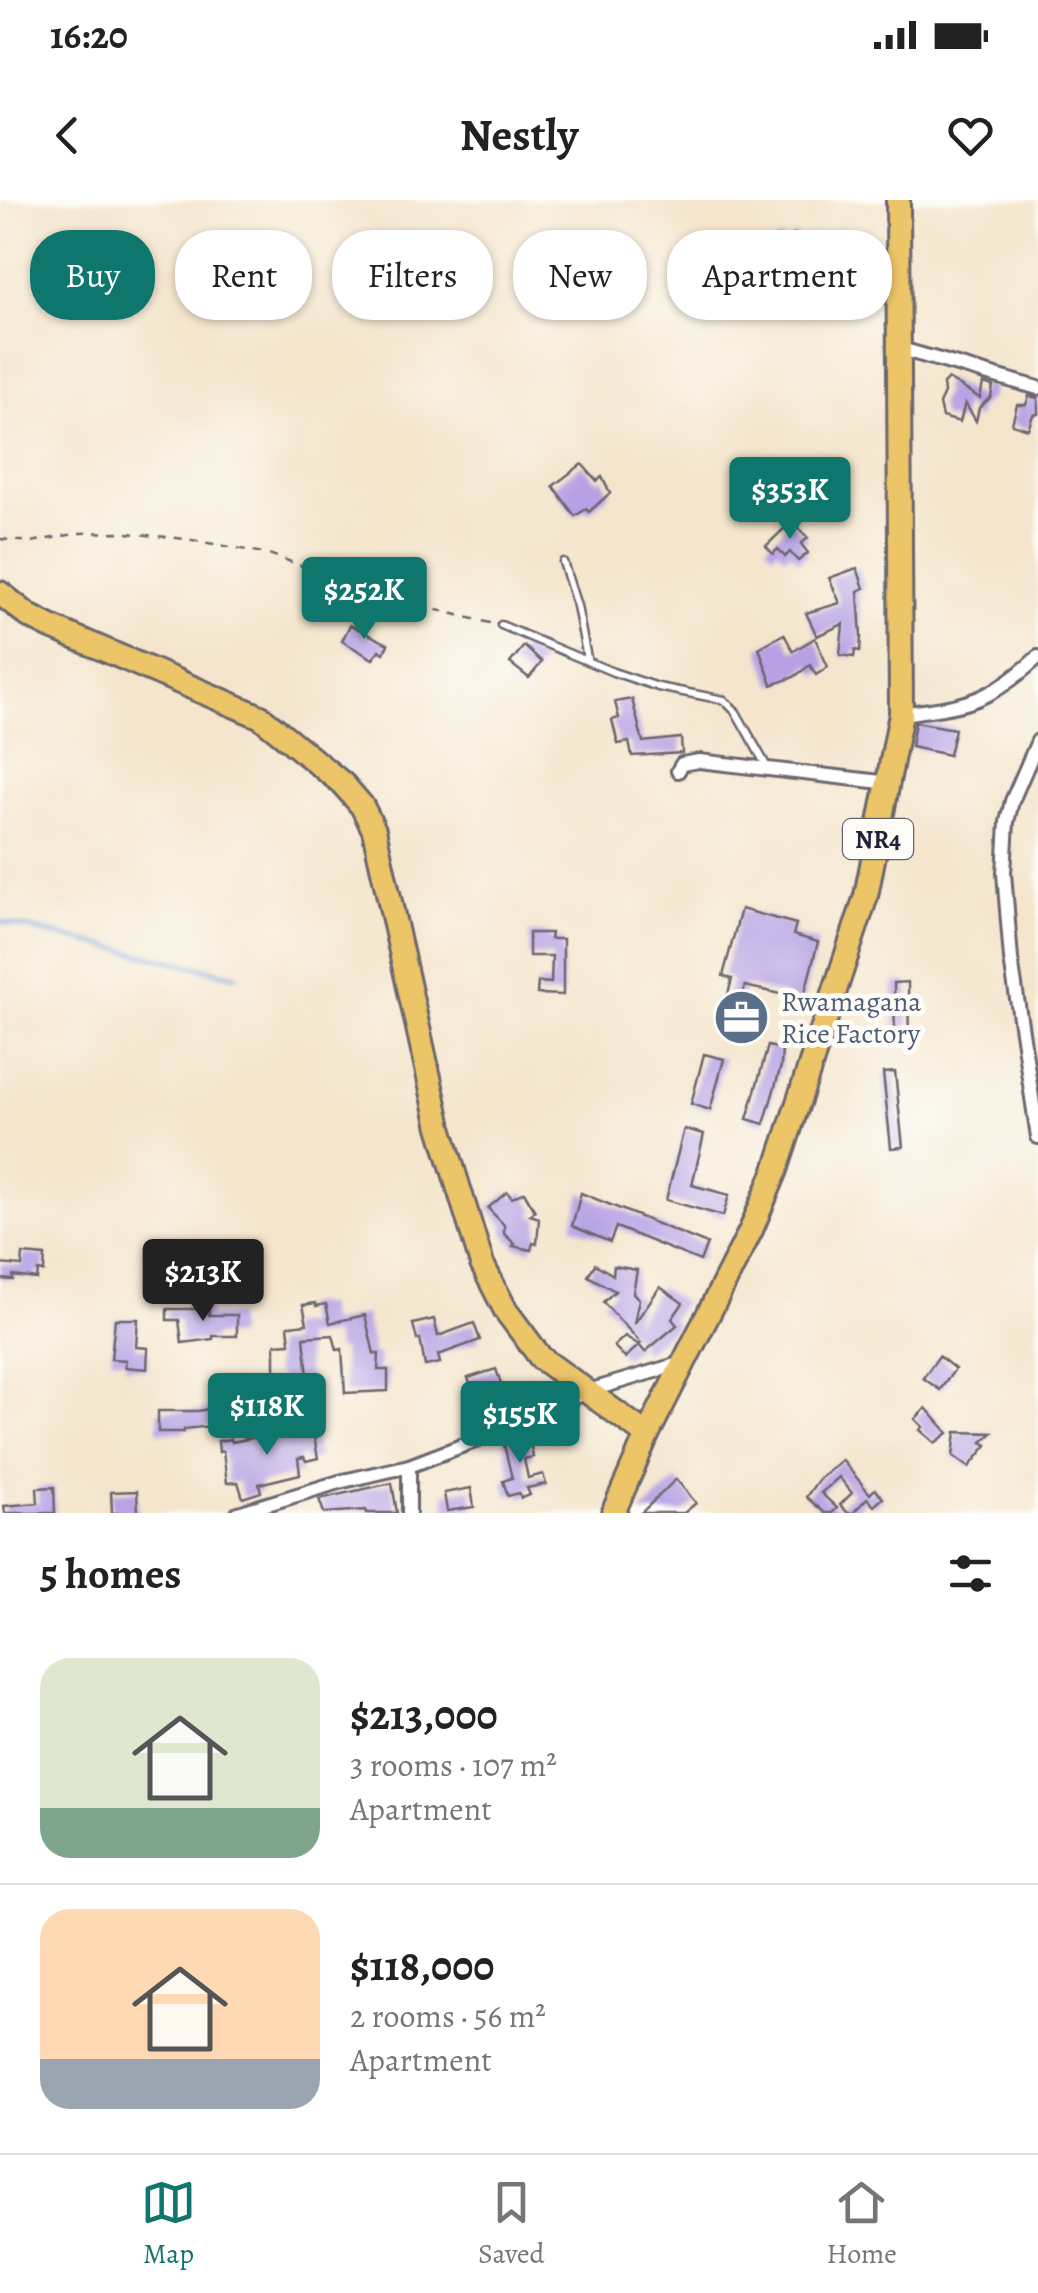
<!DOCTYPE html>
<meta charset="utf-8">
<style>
:root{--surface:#fff;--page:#f6f6f6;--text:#222;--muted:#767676;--line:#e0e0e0;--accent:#0f766e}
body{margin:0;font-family:Alegreya,serif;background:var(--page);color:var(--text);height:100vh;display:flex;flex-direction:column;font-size:38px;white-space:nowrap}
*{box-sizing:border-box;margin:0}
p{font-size:32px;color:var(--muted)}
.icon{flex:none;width:55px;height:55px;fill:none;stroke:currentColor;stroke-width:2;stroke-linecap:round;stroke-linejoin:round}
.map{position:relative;height:1313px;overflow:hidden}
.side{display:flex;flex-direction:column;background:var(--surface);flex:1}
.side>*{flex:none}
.guide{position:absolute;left:30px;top:30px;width:980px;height:90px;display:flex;gap:20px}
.price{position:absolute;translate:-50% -85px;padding:0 22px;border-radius:10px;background:var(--accent);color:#fff;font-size:32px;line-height:65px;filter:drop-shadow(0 2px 5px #0008)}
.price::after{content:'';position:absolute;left:50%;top:60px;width:30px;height:22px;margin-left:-15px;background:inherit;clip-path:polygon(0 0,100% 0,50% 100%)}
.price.active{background:#222;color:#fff}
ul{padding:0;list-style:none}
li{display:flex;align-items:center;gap:30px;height:250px;padding:0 40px}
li+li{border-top:2px solid var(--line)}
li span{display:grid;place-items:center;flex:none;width:280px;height:200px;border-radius:30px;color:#555}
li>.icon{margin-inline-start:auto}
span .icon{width:120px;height:120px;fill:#fffc;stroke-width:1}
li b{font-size:42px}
h2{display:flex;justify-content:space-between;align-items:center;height:120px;padding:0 40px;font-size:42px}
.pill{padding:0 35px;border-radius:40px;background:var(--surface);box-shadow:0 2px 8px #0004;font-size:35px;line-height:90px}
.pill.active{background:var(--accent);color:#fff}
.status{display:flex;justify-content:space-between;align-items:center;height:70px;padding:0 50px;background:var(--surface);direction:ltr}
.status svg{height:28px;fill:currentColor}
header{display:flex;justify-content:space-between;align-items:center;height:130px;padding:0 40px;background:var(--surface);font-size:45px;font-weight:600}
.tabs{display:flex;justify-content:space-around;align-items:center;height:140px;border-top:2px solid var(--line);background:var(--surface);font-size:28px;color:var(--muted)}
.tabs a{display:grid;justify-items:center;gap:5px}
.tabs .active{color:var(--accent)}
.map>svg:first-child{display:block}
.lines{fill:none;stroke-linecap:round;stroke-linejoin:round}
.stream{stroke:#6b9dd6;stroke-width:4}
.building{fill:#b6a1e4}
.service-casing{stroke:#6c666e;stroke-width:11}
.minor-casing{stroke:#6c666e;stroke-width:18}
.trunk-casing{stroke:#6c666e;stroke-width:28}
.path{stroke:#6c666e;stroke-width:2.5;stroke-dasharray:8 8;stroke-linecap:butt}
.service{stroke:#fff;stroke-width:6}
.minor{stroke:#fff;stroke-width:12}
.trunk{stroke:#ecc569;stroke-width:22}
.labels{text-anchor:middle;stroke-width:10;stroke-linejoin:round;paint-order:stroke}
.shield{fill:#fdfcf7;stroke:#646373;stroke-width:2.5}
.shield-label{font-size:25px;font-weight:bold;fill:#22223b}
.service-label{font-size:28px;fill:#4e5e75;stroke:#fdfcf7;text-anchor:start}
</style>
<div class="status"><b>16:20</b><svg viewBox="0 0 49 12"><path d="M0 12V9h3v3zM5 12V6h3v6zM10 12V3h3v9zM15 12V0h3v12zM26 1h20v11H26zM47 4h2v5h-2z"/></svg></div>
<header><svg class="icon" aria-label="back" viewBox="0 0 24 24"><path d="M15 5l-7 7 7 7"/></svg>Nestly<svg class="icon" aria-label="heart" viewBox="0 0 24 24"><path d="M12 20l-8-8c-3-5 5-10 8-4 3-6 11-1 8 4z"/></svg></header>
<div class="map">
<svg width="1038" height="1313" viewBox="0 0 1038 1313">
<rect width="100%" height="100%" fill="#fdfcf7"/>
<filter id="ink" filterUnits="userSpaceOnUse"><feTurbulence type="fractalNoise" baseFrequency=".01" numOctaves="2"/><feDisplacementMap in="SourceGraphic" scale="20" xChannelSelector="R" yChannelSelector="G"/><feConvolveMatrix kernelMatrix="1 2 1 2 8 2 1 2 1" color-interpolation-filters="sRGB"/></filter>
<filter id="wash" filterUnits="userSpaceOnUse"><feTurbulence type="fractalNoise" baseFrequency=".0048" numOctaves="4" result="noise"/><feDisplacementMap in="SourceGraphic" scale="40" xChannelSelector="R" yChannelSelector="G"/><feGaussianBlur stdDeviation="2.25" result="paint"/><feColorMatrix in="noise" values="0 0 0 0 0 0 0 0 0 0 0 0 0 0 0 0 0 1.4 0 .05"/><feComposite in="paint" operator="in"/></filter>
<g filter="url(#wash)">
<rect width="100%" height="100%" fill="#f4e5cc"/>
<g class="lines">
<!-- stream -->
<polyline class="stream" points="0,722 236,776"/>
</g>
<g id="blocks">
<!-- building -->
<g class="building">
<polygon points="794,34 810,48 803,57 811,63 791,86 772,47 779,37 787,44"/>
<polygon points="948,179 980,198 983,183 993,186 991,197 979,208 976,221 965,203 960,222 942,217 939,204 944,193 943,184"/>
<polygon points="1029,196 1038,198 1038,214 1033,215 1028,229 1012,224 1017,205 1026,205"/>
<polygon points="582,264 597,281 602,277 610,293 589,312 586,309 575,316 553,286"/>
<polygon points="792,321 808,338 801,344 808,353 798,361 790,352 785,357 778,349 773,354 766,346"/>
<polygon points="857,368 864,388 858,391 861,437 860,451 855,450 854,457 840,455 843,424 817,436 806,413 840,403 829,378"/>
<polygon points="350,425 388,444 384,453 379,450 373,459 342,441"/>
<polygon points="784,434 793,451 815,438 828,467 816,475 810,465 794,477 772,485 759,448"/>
<polygon points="524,446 542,462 529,478 510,463"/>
<polygon points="632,499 643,542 681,538 682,553 632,556 629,542 618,544 612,520 619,518 615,502"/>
<polygon points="915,522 955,529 949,555 911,547"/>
<polygon points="741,709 796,724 793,735 818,742 803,800 800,799 797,810 782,806 785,795 745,786 739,806 726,802 732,779 723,776"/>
<polygon points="529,733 551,733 550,739 563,739 563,795 537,794 538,782 551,783 552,756 529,756"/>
<polygon points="908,782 909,842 895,842 894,783"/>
<polygon points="768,846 782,849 781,866 764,924 747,919"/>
<polygon points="704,854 724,859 710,910 691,904"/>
<polygon points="895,872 903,947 891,948 883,873"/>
<polygon points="684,929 704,934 692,985 729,995 723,1016 666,1000"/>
<polygon points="507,992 512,998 524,992 535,1011 530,1015 539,1018 537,1044 533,1043 531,1050 513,1046 515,1044 504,1034 504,1025 488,1008"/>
<polygon points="581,993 707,1044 700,1061 616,1027 610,1042 572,1026"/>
<polygon points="171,1044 229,1046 230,1062 201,1065 201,1070 169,1066"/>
<polygon points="23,1054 45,1056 44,1072 38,1071 37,1079 13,1076 13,1080 0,1079 0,1064 22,1066"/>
<polygon points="595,1064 613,1075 614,1066 637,1070 633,1093 639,1099 634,1124 660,1087 683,1103 672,1119 677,1125 645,1152 639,1145 625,1158 614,1146 625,1136 639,1145 641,1143 603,1102 615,1091 588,1076"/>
<polygon points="316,1103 316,1106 326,1104 330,1123 365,1115 374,1154 379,1154 378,1170 388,1170 388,1191 345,1193 342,1149 337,1150 333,1135 304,1137 308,1176 311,1175 314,1194 284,1199 279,1175 275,1175 275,1144 290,1143 288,1126 307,1124 303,1105"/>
<polygon points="167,1109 209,1109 209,1115 237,1115 237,1136 213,1136 213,1139 182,1143 179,1120 167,1120"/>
<polygon points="115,1119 138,1119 136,1147 148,1148 147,1169 125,1167 126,1160 111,1159"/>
<polygon points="434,1119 438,1136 474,1123 480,1140 438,1155 440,1163 425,1166 420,1139 417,1140 413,1124"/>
<polygon points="939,1156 955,1169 940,1190 923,1178"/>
<polygon points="496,1169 504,1192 476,1201 468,1178"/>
<polygon points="219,1207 221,1225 184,1229 184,1232 158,1232 158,1211 198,1211"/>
<polygon points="926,1208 948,1233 935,1243 920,1230 923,1227 915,1219"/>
<polygon points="312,1226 318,1258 306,1261 304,1257 298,1258 300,1274 259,1284 261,1292 243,1298 238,1282 227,1283 223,1251 219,1252 218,1241 231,1239 232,1242"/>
<polygon points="528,1232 533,1257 524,1259 528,1278 543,1274 546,1284 527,1288 530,1295 521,1298 519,1293 508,1296 503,1281 512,1278 503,1241"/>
<polygon points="956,1232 992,1233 982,1242 987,1245 969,1267 953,1256"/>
<polygon points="842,1260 870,1294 875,1289 883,1298 874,1306 867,1298 853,1313 848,1313 840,1305 852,1293 839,1277 821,1293 837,1308 832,1313 825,1313 806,1297 818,1280"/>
<polygon points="676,1279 696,1303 684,1313 641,1313"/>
<polygon points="392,1283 397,1313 367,1313 366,1310 324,1313 319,1299"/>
<polygon points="54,1287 55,1313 5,1313 4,1306 38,1303 37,1288"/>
<polygon points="471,1288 474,1307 447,1311 444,1293"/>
<polygon points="137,1291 138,1313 112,1313 111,1292"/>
</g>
</g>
</g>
<g filter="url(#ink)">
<use href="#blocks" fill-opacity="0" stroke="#6c666e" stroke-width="2.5"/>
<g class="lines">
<defs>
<g id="service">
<polyline points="563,362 577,406 587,458"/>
<polyline points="501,425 613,472 658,487 724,500 736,512 767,567"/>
</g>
<g id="minor">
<polyline points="901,149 1038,188"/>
<path d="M901 514C967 505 987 504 1038 457"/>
<polyline points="1038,541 1012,601 1007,622 1004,673 1011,759 1038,937"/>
<polyline points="678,571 682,564 699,561 890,583"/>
<polyline points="409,1266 409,1313"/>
<polyline points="238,1313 339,1282 409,1266 511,1227 585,1192 682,1163"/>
</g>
<g id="trunk">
<polyline points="0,393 29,416 51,427 261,517 343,584 362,606 374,630 440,927 482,1064 506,1111 541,1158 647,1235"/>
<polyline points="613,1313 647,1235 751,1030 776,970 866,696 901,514 898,0"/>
</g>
</defs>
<!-- service casing -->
<use href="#service" class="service-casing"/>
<!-- minor casing -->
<use href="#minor" class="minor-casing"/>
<!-- trunk casing -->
<use href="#trunk" class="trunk-casing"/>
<!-- path -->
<polyline class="path" points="0,339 31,342 80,333 117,332 186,339 269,354 397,400 490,423"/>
<!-- service -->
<use href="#service" class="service"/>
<!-- minor -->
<use href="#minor" class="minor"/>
<!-- trunk -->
<use href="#trunk" class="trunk"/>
</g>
</g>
<!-- icons -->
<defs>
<symbol id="office-disc" viewBox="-11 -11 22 22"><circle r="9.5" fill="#5c6f8a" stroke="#fdfcf7"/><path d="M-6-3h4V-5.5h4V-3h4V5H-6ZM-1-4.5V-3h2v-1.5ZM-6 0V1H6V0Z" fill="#fff"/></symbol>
</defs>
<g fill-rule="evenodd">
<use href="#office-disc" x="710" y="786" width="63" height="63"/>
</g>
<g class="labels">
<!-- shield labels -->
<rect class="shield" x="843" y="619" width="70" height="40" rx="8"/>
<g class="shield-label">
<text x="878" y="648">NR4</text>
</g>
<!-- service labels -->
<g class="service-label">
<text x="781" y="811">Rwamagana<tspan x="781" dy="32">Rice Factory</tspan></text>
</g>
</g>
</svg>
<b class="price" style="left:790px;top:342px">$353K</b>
<b class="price" style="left:364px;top:442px">$252K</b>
<b class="price active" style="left:203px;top:1124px">$213K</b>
<b class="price" style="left:267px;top:1258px">$118K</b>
<b class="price" style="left:520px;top:1266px">$155K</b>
<div class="guide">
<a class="pill active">Buy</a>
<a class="pill">Rent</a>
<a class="pill">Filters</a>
<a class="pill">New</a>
<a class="pill">Apartment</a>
</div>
</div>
<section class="side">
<h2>5 homes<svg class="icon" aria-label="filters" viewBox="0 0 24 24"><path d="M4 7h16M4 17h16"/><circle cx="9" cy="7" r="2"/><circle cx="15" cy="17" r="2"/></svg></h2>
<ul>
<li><span style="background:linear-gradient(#dfe7d0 75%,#7fa58c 0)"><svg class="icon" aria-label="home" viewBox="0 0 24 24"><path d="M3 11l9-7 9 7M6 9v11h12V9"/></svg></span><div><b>$213,000</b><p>3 rooms · 107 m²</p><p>Apartment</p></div></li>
<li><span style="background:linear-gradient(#ffd9b3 75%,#9aa5b1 0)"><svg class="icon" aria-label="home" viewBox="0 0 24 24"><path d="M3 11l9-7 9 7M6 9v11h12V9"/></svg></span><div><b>$118,000</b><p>2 rooms · 56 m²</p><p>Apartment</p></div></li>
</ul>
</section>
<nav class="tabs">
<a class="active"><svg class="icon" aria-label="map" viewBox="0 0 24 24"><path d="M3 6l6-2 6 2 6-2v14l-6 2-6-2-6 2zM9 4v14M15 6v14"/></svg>Map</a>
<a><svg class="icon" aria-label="saved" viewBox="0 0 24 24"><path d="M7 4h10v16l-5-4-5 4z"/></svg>Saved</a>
<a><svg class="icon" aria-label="home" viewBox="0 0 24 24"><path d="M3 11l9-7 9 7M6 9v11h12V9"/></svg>Home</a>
</nav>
